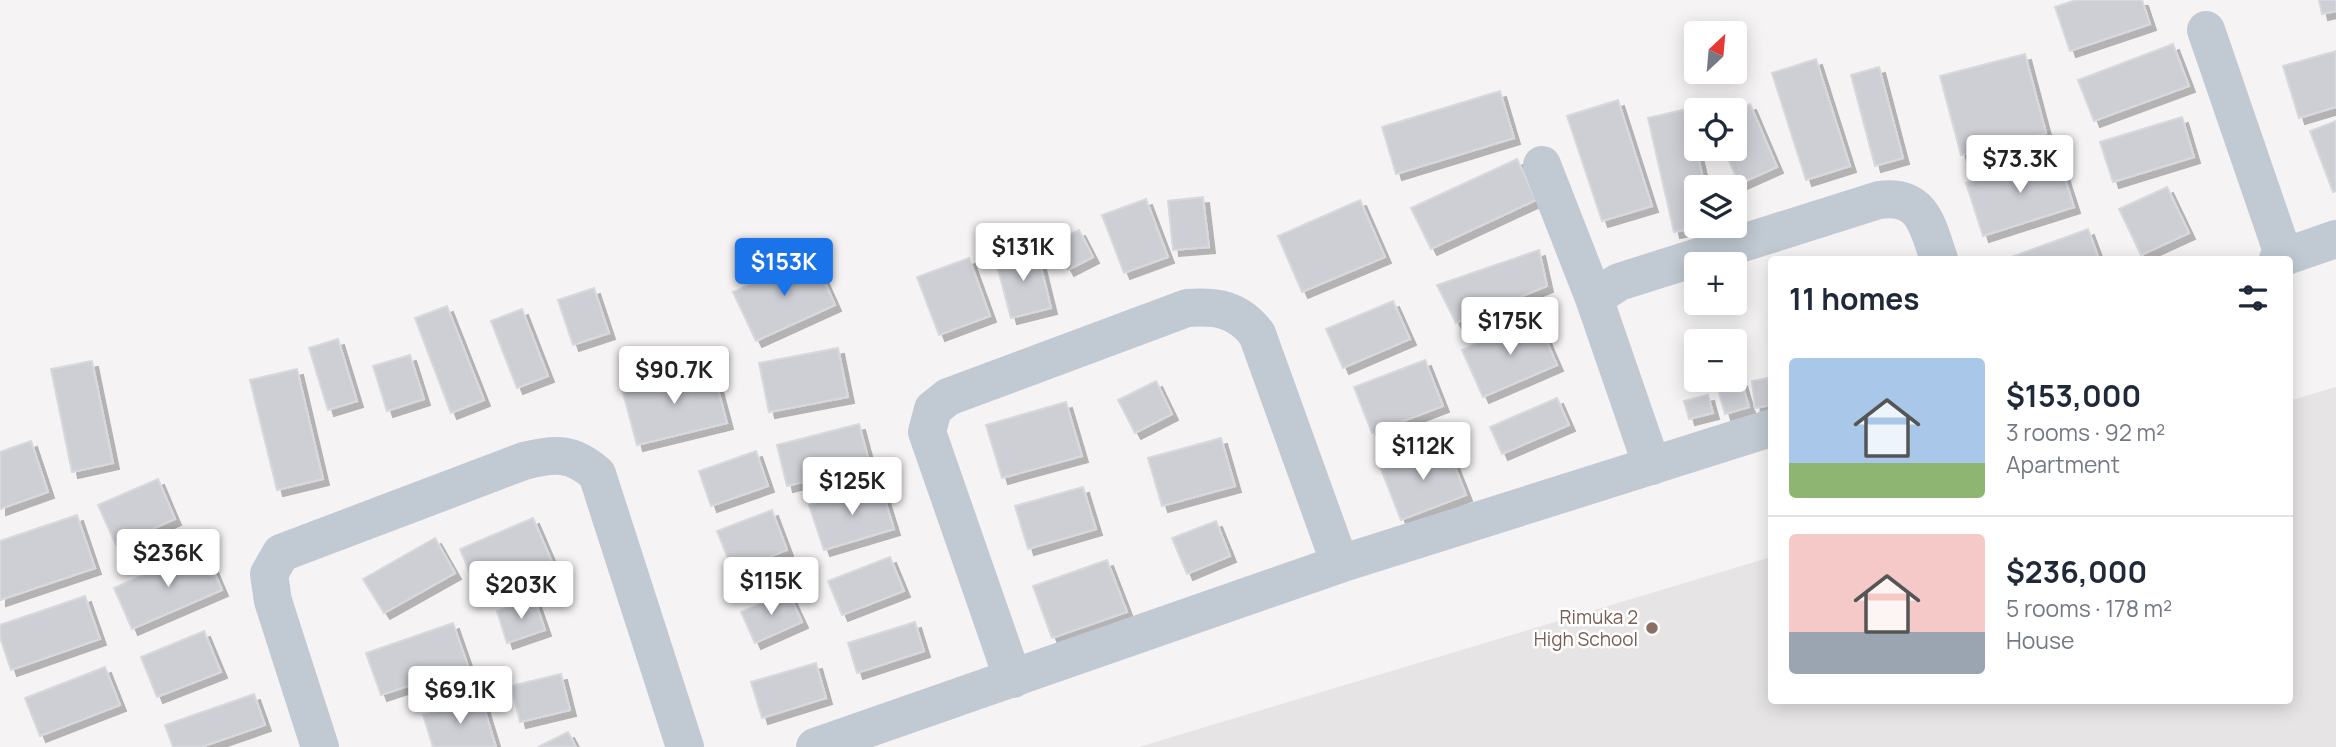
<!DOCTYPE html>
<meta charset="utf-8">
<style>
:root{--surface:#fff;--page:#f6f6f7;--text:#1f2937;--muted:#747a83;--line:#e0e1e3;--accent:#1a73e8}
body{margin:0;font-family:Manrope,sans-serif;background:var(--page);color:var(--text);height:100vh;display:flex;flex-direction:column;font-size:26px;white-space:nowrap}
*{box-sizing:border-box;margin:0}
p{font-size:23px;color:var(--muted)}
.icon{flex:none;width:38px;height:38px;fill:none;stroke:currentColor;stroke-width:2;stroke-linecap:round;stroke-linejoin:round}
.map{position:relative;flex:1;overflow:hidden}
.panel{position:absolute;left:1768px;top:256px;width:525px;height:448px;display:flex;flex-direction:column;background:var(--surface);border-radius:7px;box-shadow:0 4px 18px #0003}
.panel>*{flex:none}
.needle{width:46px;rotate:26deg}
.fabs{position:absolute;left:1684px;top:21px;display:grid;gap:14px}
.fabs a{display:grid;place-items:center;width:63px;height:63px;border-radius:7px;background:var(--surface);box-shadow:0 4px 18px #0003;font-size:35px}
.price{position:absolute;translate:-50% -60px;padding:0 16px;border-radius:7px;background:#fff;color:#222;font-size:23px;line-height:46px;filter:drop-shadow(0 2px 4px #0008)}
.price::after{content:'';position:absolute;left:50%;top:42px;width:21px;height:16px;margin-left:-10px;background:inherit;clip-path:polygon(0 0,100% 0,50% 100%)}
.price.on{background:var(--accent);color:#fff}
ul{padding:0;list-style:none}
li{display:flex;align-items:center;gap:21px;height:175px;padding:0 21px}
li+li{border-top:2px solid var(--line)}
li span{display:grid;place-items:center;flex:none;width:196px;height:140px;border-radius:7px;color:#555}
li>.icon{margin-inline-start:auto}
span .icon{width:84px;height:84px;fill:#fffc;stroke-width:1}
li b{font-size:30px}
h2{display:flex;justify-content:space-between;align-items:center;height:84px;padding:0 21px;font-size:30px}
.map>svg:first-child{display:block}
.education{fill:#e6e4e5}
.building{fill:#cdcfd5;stroke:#d7d9de;stroke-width:2;filter:url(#shadow)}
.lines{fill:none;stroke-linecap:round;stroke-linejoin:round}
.minor{stroke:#c1cad2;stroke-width:38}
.education-dot{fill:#8d6e63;stroke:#fff;stroke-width:2.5}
.labels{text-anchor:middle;stroke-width:5;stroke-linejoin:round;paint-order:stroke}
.education-label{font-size:19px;fill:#785e54;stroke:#fff;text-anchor:end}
</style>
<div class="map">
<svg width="2336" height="747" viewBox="0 0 2336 747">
<defs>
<filter id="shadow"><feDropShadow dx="6" dy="6" stdDeviation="0" flood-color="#0004"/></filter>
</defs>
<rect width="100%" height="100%" fill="#f5f3f3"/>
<!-- education -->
<polygon class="education" points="2336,387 2336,747 1139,747 1771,557 1771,700 2289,700 2289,401"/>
<!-- building -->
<g class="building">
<polygon points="2076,0 2142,0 2150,24 2070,51 2055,7"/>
<polygon points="2319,0 2336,0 2336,11 2322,14"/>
<polygon points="2173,44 2189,86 2094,121 2078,80"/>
<polygon points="2336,51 2336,107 2299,118 2283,66"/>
<polygon points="2025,54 2046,133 1961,155 1940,76"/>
<polygon points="1816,59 1850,166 1806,180 1772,73"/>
<polygon points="1879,67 1903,158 1875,166 1851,75"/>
<polygon points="1500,91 1514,138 1396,174 1382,127"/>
<polygon points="1618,100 1652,206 1602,221 1567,116"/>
<polygon points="1750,104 1777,167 1739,184 1724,149 1734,149 1734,111"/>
<polygon points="1687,109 1705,187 1696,187 1696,226 1703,226 1674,232 1648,118"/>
<polygon points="2182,117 2194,157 2113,182 2100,142"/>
<polygon points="2336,121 2336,191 2333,192 2310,131"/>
<polygon points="2057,154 2074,207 1983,236 1966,183"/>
<polygon points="1517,159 1536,200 1431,249 1411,208"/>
<polygon points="2167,187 2189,233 2141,255 2119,209"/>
<polygon points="1203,197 1209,247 1173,250 1168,201"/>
<polygon points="1146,199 1168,257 1124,273 1102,215"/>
<polygon points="1360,200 1385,257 1302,292 1278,236"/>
<polygon points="2088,229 2099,259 2006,259"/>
<polygon points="1079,230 1093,257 1068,270 1054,243"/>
<polygon points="1036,247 1051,308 1011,318 995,258"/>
<polygon points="1539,250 1547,286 1456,323 1437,285"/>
<polygon points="813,256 835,305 756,341 733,292"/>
<polygon points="969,258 990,316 939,335 917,277"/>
<polygon points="594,288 609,333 573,345 558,300"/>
<polygon points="1393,301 1410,339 1343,368 1326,329"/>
<polygon points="447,306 484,400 451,413 415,318"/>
<polygon points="522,309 548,376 517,388 491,321"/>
<polygon points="1536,317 1557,365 1483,397 1462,350"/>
<polygon points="338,339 357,401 328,410 309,348"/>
<polygon points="838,348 848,397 769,412 759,363"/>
<polygon points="410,355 424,399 387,411 373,366"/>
<polygon points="1425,360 1443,406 1372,433 1354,387"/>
<polygon points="92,361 113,463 72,472 51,369"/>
<polygon points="712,367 727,423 637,445 622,389"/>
<polygon points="297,369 323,479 277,490 250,380"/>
<polygon points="1768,378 1771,405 1755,408 1752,381"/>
<polygon points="1741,380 1749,407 1725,414 1717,386"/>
<polygon points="1156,381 1172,414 1135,433 1118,400"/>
<polygon points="1708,395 1713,413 1689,419 1684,401"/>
<polygon points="1557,398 1569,425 1502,454 1490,427"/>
<polygon points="1066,402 1082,456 1002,478 986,425"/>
<polygon points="859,424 870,465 787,486 777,445"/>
<polygon points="1221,438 1235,486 1162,506 1148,458"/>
<polygon points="31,441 48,492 0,509 0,452"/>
<polygon points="1446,444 1466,495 1401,520 1381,469"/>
<polygon points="756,451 768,486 711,506 699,471"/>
<polygon points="158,479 175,519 116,545 98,505"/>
<polygon points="880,484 894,529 824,550 809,505"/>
<polygon points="1083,487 1096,529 1028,549 1015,506"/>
<polygon points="772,510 787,550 733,571 717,531"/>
<polygon points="77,515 95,568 0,600 0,541"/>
<polygon points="533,518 552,562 478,593 460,549"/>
<polygon points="1216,521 1230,556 1187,574 1172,538"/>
<polygon points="435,538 455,573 384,613 363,579"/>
<polygon points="204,548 222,590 132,629 114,588"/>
<polygon points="890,557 904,591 842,615 828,581"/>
<polygon points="1107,560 1127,612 1052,638 1033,586"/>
<polygon points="788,592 802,622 755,643 741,612"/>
<polygon points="85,596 100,639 11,670 0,637 0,625"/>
<polygon points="534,598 545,630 507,643 497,611"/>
<polygon points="915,622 924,651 857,673 848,643"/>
<polygon points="453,623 468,666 381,695 366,653"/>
<polygon points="204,631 221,672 157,697 141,657"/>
<polygon points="816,663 826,698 762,718 751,682"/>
<polygon points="105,667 120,705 40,736 25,698"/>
<polygon points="561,674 570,710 520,722 511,686"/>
<polygon points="254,694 265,725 201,747 173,747 165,725"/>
<polygon points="481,698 496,747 433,747 423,715"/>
<polygon points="568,732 576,747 538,747"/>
</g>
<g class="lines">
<!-- minor -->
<g class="minor">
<polyline points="2206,30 2284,257"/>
<polyline points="1542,165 1594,298"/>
<polyline points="2278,259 2336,239"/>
<path d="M1652 466 1594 298 1619 282 1879 200C1923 194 1927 225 1939 259"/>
<path d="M1013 679 927 432 933 409 948 397 1187 308C1217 306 1238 309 1257 334L1340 564"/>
<path d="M320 747 273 601 269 574 281 553 524 461C555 453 572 452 597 474L685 747"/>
<polyline points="815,747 1340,564 1771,428"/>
</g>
</g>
<!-- markers -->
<circle class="education-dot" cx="1652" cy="628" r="7"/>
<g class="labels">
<!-- education labels -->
<g class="education-label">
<text x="1638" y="624">Rimuka 2<tspan x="1638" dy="22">High School</tspan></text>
</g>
</g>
</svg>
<div class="fabs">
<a><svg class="needle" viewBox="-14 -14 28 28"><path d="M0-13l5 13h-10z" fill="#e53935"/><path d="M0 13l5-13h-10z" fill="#747a83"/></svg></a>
<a><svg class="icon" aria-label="locate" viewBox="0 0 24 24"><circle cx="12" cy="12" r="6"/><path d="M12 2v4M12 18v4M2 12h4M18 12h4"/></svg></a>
<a><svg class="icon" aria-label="layers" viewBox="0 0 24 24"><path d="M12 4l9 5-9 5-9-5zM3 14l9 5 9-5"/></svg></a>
<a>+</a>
<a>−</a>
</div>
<b class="price" style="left:2020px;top:195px">$73.3K</b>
<b class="price" style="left:1023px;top:283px">$131K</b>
<b class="price on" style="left:784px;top:298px">$153K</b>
<b class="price" style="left:1510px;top:357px">$175K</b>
<b class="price" style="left:674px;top:406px">$90.7K</b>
<b class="price" style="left:1423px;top:482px">$112K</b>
<b class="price" style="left:852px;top:517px">$125K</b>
<b class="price" style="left:168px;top:589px">$236K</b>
<b class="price" style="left:771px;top:617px">$115K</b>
<b class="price" style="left:521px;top:621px">$203K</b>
<b class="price" style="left:460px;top:726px">$69.1K</b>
<section class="panel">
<h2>11 homes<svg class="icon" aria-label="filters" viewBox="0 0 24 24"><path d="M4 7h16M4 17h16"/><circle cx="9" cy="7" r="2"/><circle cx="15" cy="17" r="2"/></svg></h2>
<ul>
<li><span style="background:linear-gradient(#a9c7e8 75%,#8fb573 0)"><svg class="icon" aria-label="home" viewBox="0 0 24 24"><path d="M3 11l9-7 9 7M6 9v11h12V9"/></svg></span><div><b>$153,000</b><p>3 rooms · 92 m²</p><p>Apartment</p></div></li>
<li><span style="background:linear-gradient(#f6c9c9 70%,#9aa5b1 0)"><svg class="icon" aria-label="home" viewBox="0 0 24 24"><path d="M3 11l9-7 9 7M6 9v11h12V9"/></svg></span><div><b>$236,000</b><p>5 rooms · 178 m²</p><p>House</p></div></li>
</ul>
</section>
</div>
